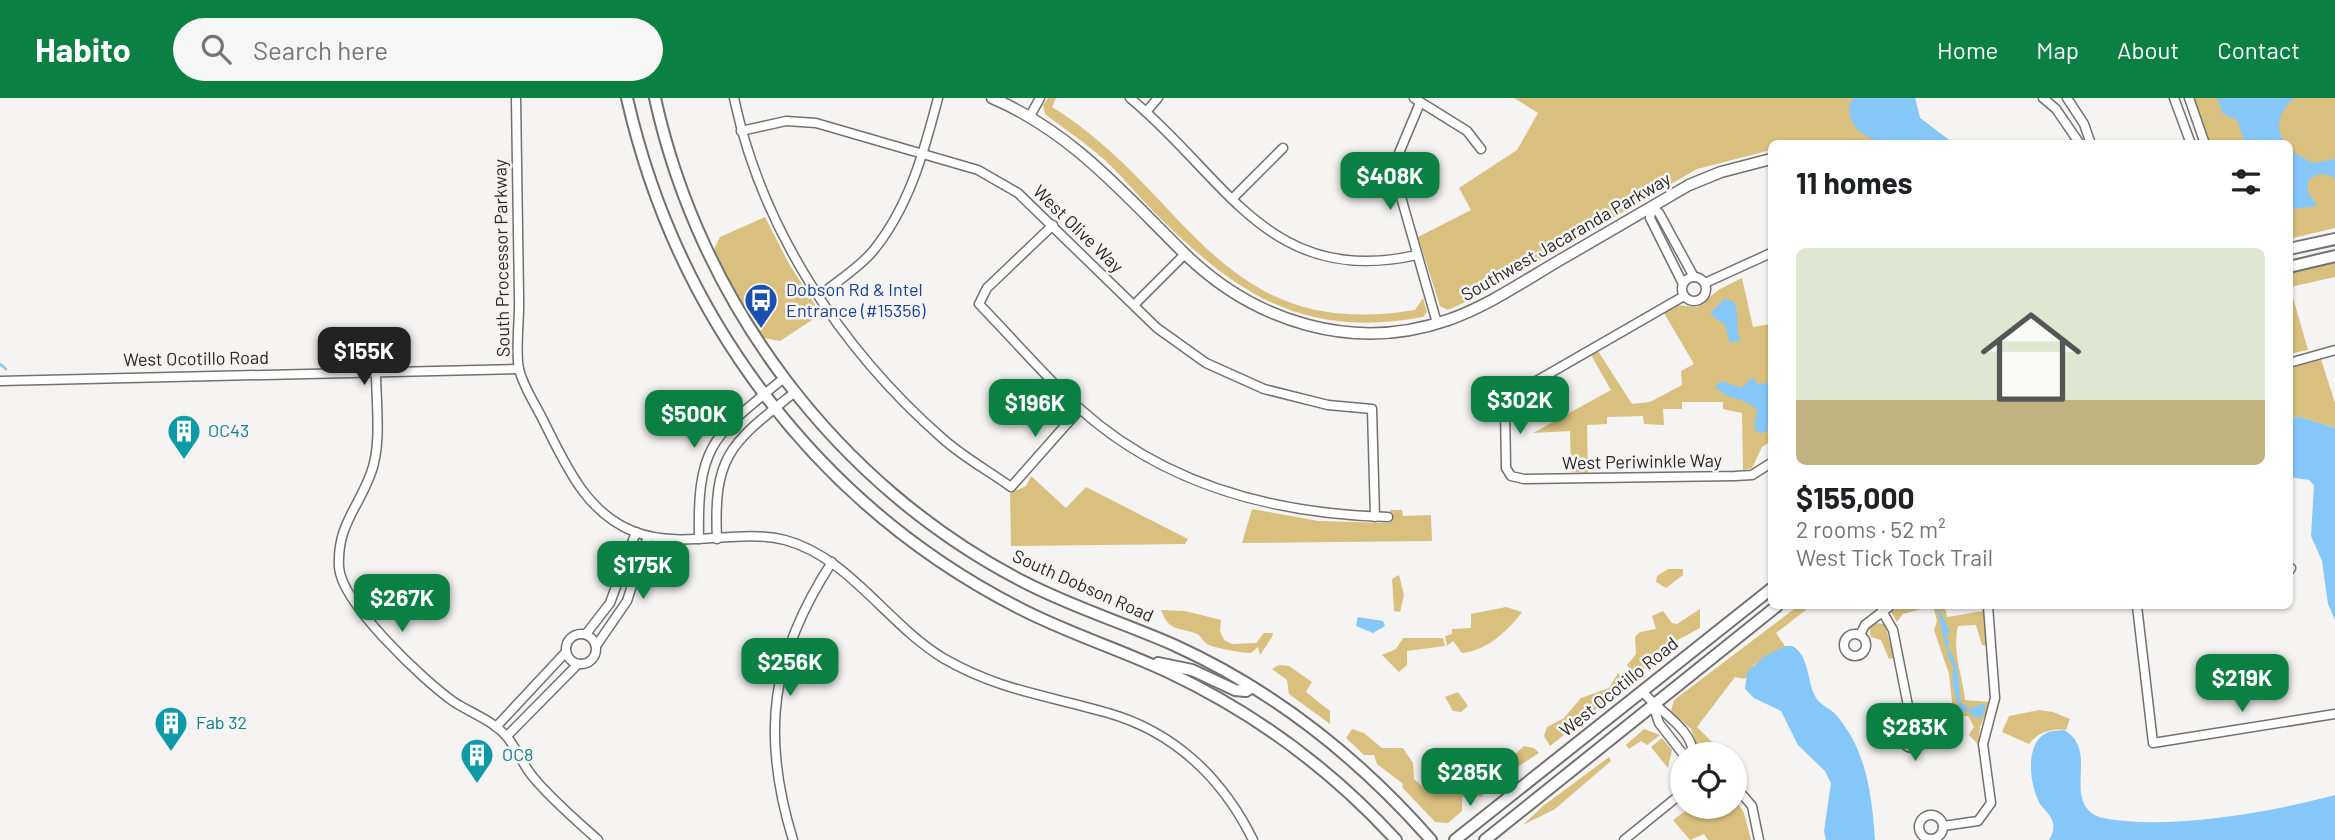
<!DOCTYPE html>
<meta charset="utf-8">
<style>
:root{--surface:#fff;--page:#f6f6f6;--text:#202124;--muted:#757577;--line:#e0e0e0;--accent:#0b8043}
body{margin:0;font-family:Barlow,sans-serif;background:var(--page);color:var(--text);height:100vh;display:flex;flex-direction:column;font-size:26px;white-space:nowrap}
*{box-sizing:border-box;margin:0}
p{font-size:23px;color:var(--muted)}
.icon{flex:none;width:38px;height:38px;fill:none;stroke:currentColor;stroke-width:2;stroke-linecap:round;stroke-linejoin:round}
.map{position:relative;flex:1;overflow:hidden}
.sheet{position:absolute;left:1768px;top:42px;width:525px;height:469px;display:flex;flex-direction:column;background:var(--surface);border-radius:10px;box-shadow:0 2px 5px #0004}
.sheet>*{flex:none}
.controls{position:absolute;left:1670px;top:644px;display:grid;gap:14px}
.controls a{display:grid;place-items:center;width:77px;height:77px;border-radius:50%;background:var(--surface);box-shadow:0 2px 5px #0004;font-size:35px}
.price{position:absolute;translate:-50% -60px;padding:0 16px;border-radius:14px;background:var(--accent);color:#fff;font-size:23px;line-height:46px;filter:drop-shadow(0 2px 4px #0008)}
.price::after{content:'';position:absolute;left:50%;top:42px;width:21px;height:16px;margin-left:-10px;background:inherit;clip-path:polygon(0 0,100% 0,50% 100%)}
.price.selected{background:#222;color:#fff}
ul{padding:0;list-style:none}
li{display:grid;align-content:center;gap:14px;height:371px;padding:0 28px}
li+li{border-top:2px solid var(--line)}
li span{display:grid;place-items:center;height:217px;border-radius:10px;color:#555}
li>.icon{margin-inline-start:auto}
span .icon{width:126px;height:126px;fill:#fffc;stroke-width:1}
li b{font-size:30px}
h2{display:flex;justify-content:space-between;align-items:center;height:84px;padding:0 28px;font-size:30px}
header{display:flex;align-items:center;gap:42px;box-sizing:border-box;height:98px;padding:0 35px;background:var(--accent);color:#fff}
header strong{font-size:33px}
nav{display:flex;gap:38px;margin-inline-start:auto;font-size:24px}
.search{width:490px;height:63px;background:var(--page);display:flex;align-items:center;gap:18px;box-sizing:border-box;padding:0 24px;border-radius:38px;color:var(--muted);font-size:26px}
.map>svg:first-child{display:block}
.green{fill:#dac07f}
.water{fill:#85c7f9}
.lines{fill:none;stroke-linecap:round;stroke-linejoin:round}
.stream{stroke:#85c7f9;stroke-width:2.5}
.minor-casing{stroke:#72716e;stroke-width:11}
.tertiary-casing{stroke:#72716e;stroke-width:13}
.secondary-casing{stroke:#72716e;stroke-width:14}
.minor{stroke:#fff;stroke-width:8}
.tertiary{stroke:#fff;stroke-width:10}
.secondary{stroke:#fff;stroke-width:10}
.labels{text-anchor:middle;stroke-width:5;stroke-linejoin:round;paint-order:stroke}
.street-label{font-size:18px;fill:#272726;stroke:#f6f4f2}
.transit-label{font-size:18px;fill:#164399;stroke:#f6f4f2;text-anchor:start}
.culture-label{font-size:18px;fill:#0d838f;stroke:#f6f4f2;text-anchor:start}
</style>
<header>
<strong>Habito</strong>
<div class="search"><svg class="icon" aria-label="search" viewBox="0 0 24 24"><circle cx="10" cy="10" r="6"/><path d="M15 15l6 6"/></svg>Search here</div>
<nav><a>Home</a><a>Map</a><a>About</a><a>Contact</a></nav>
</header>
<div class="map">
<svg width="2335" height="742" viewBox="0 0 2335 742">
<rect width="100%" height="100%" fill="#f6f4f2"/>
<!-- green -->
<g class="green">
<path d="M1048 0H1056L1052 9C1189 93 1218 245 1415 212L1423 200 1427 214 1423 219C1303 241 1237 197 1155 115 1137 97 1120 75 1100 58 1083 43 1063 30 1045 16L1043 7Z"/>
<polygon points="1514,0 1915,0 1920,20 1953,45 1771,46 1771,52 1697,71 1478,198 1448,212 1440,208 1418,139 1471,112 1459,90 1517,52 1538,15"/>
<polygon points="2193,0 2335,0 2335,130 2289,141 2289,46 2209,45"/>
<polygon points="765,119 789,166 821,216 780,243 764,240 732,191 714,151 720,139"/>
<polygon points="2335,165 2335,179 2290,189 2308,252 2289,256 2289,175"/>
<polygon points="1742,180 1753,229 1771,226 1771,343 1762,349 1752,370 1743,372 1742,315 1723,311 1723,304 1682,304 1682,311 1663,311 1664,327 1644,326 1643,318 1607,319 1607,326 1587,327 1588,375 1571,374 1570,333 1533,335 1611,292 1591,257 1598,253 1632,306 1650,304 1682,287 1681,273 1694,266 1664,215 1677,207 1697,209 1720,191"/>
<polygon points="2321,261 2335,305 2335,330 2300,319 2289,320 2289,271"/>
<polygon points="1031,378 1066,410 1086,389 1188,441 1185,446 1011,448 1010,395 1026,388"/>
<polygon points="1252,411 1319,423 1390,425 1390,412 1402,412 1403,418 1431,417 1432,443 1242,445"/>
<polygon points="1668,471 1683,471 1683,477 1666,490 1656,484 1657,478"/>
<polygon points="1399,477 1404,497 1400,514 1394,513 1392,481"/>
<polygon points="1798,508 1811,508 1776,535 1785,548 1754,567 1745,581 1735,579 1697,629 1719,651 1713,656 1700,656 1691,631 1671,613 1674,602"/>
<path d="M1901 508H1945L1947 519 1984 513 1987 548 1982 547 1976 527 1958 528C1952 556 1962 574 1965 602L1991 604 1980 629 1978 646 1969 637 1974 629 1968 618H1949L1932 632 1926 624 1953 613 1949 576 1934 532 1937 523 1933 508 1903 516 1897 524 1891 514Z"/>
<path d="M1506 509 1522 514C1508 533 1486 553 1462 555L1453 543 1447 548 1445 538 1452 536V531L1471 530V516Z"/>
<polygon points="1700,511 1700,530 1676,543 1655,566 1633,574 1627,567 1636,556 1635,539 1640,534 1656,531 1652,518 1663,513 1672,525 1677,526"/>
<path d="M1161 512 1185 513 1221 522 1220 533 1224 542 1232 546 1256 545 1264 535H1273L1272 539 1260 557 1258 549 1251 555C1243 555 1213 550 1207 546 1203 544 1201 537 1195 535 1178 529 1169 534 1161 512Z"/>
<polygon points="1875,525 1885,526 1894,560 1889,561 1881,542 1871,539 1869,530"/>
<polygon points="1403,540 1443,540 1445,548 1407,553 1407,567 1399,574 1382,557 1396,551"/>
<polygon points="1279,567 1289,568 1312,584 1306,594 1330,613 1330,626 1289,596 1287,582 1272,571"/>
<path d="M1618 575 1625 583C1611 597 1597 617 1576 620L1570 632 1550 648 1544 638 1547 629 1564 620 1581 600 1609 590Z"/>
<polygon points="1458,594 1468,608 1461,614 1453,613 1445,599"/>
<path d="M2039 612 2053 614 2070 621 2066 632C2052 630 2038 634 2029 646L2002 634 2009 618Z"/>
<polygon points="1352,631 1364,635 1382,650 1403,650 1413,665 1414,681 1424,690 1446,680 1467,691 1482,684 1479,671 1484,662 1507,663 1524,648 1534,650 1539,655 1504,678 1495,681 1495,685 1481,699 1472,695 1462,699 1462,713 1448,725 1435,724 1402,689 1403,686 1377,666 1374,657 1364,657 1346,640"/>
<polygon points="1644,631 1660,637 1647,647 1641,643 1629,651 1626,647"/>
<polygon points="1662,640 1672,652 1668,670 1651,649"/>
<polygon points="1609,659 1611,663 1555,711 1523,727 1543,708"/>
<polygon points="1734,699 1744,715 1751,742 1708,742 1704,736 1690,742 1673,722 1691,709 1734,709"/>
</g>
<!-- water -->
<g class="water">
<path d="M1853 0H1915L1920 20 1953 45C1924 46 1863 54 1851 21 1848 13 1849 7 1853 0Z"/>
<path d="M2217 0H2294C2279 14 2275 27 2284 45H2245L2237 22 2223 16Z"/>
<path d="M2289 52 2313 65 2335 61V80C2325 75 2317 74 2308 83V94L2317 108 2292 111Z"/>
<path d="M1724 201 1733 203C1742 216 1733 229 1741 242L1730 245 1725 227 1710 216Z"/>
<path d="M1753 279 1758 287 1771 283V330L1761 336 1754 331 1757 312C1745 298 1726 303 1715 288L1722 283 1741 290Z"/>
<polygon points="2300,319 2335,330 2335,522 2328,506 2322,463 2311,438 2314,387 2309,382 2289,379 2289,320"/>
<path d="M1937 508 1950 533 1946 539 1950 544 1947 550C1959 562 1959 583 1960 603L1969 611 1982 606 1986 607 1981 621 1971 617 1969 613H1962C1955 602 1950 581 1954 569 1946 560 1940 522 1937 508Z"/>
<polygon points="1358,519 1383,523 1385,528 1373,535 1356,528"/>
<path d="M1785 548H1792C1809 557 1807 581 1814 596 1819 608 1830 609 1837 618 1867 653 1872 699 1875 742H1826L1824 733 1831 685 1825 673 1798 647 1781 613 1754 600 1745 591 1747 574 1765 558Z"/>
<path d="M2064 632C2101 653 2060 702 2099 719 2162 734 2272 714 2335 697V742H2049C2053 736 2055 729 2052 722 2049 715 2042 710 2039 704 2030 687 2025 650 2043 637 2049 632 2057 633 2064 632Z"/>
</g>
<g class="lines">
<!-- stream -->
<polyline class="stream" points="0,266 6,271"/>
<defs>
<g id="minor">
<path d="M516 0C517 66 518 133 519 199 520 220 515 253 519 271 523 288 535 306 542 320 565 365 585 415 635 434 684 452 736 430 785 442 849 459 887 526 943 560 1000 593 1047 597 1108 615 1175 634 1223 681 1253 742"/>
<path d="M734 0C762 132 841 251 942 340 963 359 989 373 1011 389L1080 311"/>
<path d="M1130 0C1227 80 1268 190 1417 157"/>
<polyline points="1414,0 1467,33 1481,51"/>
<polyline points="2043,0 2056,11 2080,46"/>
<polyline points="2067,0 2084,26 2091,46"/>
<polyline points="2174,0 2191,46"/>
<polyline points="2189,0 2205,46"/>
<polyline points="1420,5 1399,55 1399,92 1437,225"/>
<polyline points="1146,14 1158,0"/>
<polyline points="1030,18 1040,0"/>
<polyline points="741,33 786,23 816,25 978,72 1018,95 1157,230 1206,265 1264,291 1328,307 1372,311 1375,419"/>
<polyline points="1232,101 1283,50"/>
<polyline points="1652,109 1650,120 1683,186"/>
<polyline points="1652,109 1659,115 1694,179"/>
<path d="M1053 127 987 190 979 206C1012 240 1044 277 1079 310 1164 387 1276 416 1388 419"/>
<circle cx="1694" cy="191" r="12"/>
<polyline points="1705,185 1771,155"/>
<path d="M819 198C836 184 859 170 873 153 909 109 924 54 938 0"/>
<polyline points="1684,198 1512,297 1505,310 1506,370 1511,378 1524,381 1735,378 1752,377 1771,365"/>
<polyline points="1134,207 1185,156"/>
<polyline points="2289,265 2335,252"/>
<path d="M376 274C376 305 382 346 371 375 358 411 337 427 339 469 341 505 424 583 454 604 471 615 494 623 507 639 517 651 523 667 533 679 552 702 576 722 598 742"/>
<polyline points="0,283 519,271"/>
<path d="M699 441C697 346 713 338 784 280"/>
<path d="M717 441C713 355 732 345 795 294"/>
<polyline points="2289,473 2291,470"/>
<polyline points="2137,508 2153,645 2335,616"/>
<polyline points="1882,513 1893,532 1912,628"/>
<circle cx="1855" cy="547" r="11"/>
<circle cx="581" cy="551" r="15"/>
<polyline points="586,536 610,505 636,434"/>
<polyline points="1860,537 1865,527 1890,508"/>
<polyline points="596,548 627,503 648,438"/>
<path d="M1642 593C1657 612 1693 631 1693 656"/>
<polyline points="1653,607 1659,625 1683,656"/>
<circle cx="1913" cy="639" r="11"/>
<polyline points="496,629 566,554"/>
<polyline points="507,638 578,566"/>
<polyline points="1734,687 1752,708 1759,742"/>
<circle cx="1931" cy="729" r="12"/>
<polyline points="1943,728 1978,723 1991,705 1983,646 1995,600 1988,508"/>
<path d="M793 742C760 635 771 558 832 464"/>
<polyline points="1624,742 1682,695"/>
</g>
<path id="tertiary" d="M992 0C1072 34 1124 96 1185 156 1255 224 1353 255 1448 222 1488 208 1524 183 1560 162 1603 137 1646 112 1689 87L1721 74 1771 61"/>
<g id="secondary">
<path d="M627 0C677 220 818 407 1019 510 1067 535 1119 551 1168 574 1255 615 1331 671 1396 742"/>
<path d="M655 0C700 205 837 388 1024 484 1072 509 1124 525 1174 547 1273 592 1359 660 1431 742"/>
<polyline points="2289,151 2335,141"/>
<polyline points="2289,169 2335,158"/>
<polyline points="1158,565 1192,572 1235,592 1246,593 1252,589"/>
<polyline points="1455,742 1771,491"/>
<polyline points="1485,742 1777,508"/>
</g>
</defs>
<!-- minor casing -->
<use href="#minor" class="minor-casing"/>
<!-- tertiary casing -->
<use href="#tertiary" class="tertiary-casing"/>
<!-- secondary casing -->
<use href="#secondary" class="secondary-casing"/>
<!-- minor -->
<use href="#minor" class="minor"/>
<!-- tertiary -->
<use href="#tertiary" class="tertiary"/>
<!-- secondary -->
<use href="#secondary" class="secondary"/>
</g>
<!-- icons -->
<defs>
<symbol id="bus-pin" viewBox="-11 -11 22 30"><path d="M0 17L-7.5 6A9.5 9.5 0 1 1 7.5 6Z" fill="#1a4fb4" stroke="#f6f4f2"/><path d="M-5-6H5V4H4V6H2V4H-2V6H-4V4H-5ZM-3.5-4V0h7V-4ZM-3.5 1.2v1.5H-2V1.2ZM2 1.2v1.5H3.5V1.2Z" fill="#fff"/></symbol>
<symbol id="building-pin" viewBox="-11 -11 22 30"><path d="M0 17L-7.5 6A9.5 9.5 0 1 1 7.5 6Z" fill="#0f9aa8" stroke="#f6f4f2"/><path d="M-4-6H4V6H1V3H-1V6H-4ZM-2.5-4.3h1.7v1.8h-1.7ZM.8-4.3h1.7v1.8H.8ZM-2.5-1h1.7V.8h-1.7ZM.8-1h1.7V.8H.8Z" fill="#fff"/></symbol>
</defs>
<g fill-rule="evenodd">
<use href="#bus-pin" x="742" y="183" width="38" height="52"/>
<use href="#building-pin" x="165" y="314" width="38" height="52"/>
<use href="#building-pin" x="152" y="606" width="38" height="52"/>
<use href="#building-pin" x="458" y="638" width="38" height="52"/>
</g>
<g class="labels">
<!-- street labels -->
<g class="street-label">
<text transform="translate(1078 131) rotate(44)" y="6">West Olive Way</text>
<text transform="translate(1566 139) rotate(-30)" y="6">Southwest Jacaranda Parkway</text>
<text transform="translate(502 160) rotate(-91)" y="6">South Processor Parkway</text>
<text transform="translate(196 261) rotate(-1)" y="6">West Ocotillo Road</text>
<text transform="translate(1642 364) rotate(-1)" y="6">West Periwinkle Way</text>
<text transform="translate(1083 488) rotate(24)" y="6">South Dobson Road</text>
<text transform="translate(1619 589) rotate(-39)" y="6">West Ocotillo Road</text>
</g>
<!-- transit labels -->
<g class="transit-label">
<text x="786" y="198">Dobson Rd &amp; Intel<tspan x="786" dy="21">Entrance (#15356)</tspan></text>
</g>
<!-- culture labels -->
<g class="culture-label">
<text x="208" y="339">OC43</text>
<text x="196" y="631">Fab 32</text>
<text x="502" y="663">OC8</text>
</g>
</g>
</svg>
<div class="controls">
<a><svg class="icon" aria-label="locate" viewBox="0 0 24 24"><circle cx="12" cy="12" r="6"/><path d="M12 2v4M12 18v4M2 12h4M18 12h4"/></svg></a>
</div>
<b class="price" style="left:1390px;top:114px">$408K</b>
<b class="price selected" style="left:364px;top:289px">$155K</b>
<b class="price" style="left:1520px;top:338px">$302K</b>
<b class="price" style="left:1035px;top:341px">$196K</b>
<b class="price" style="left:694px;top:352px">$500K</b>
<b class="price" style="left:643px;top:503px">$175K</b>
<b class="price" style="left:402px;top:536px">$267K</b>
<b class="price" style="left:790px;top:600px">$256K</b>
<b class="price" style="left:2242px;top:616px">$219K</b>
<b class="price" style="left:1915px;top:665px">$283K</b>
<b class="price" style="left:1470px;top:710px">$285K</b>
<section class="sheet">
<h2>11 homes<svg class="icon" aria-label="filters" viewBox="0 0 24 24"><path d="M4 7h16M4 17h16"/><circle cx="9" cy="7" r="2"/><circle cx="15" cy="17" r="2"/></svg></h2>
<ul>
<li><span style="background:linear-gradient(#dfe7d0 70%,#c2b280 0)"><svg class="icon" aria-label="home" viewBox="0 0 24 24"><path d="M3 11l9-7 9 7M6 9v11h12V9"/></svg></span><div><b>$155,000</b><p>2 rooms · 52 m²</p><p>West Tick Tock Trail</p></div></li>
</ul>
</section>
</div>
